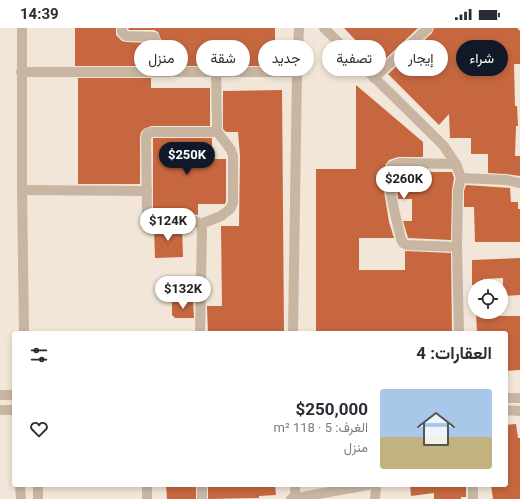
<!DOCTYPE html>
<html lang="ar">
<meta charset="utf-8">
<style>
:root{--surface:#fff;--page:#f7f7f7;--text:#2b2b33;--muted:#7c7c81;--accent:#111827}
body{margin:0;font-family:Roboto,Vazirmatn,sans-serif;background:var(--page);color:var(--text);direction:rtl;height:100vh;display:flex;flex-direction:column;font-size:15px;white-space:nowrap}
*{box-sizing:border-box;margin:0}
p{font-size:13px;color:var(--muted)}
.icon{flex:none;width:22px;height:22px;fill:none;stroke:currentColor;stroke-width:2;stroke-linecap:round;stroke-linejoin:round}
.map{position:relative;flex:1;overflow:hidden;direction:ltr}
.panel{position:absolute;left:12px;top:303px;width:496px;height:156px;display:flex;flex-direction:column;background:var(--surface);border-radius:4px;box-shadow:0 2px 6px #0003;direction:rtl}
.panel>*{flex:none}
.guide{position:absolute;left:12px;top:12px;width:496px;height:36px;direction:rtl;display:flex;gap:8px}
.controls{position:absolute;left:468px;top:251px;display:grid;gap:8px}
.controls a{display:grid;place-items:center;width:40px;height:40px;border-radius:50%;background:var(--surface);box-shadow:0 2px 6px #0003;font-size:20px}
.price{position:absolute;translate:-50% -34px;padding:0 9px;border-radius:14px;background:#fff;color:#222;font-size:13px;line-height:26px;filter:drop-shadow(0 1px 2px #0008)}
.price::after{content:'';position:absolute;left:50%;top:24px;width:12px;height:9px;margin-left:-6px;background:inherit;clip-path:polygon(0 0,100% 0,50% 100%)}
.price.active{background:var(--accent);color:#fff}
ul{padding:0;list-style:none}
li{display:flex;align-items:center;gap:12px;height:100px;padding:0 16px}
li span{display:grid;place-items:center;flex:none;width:112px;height:80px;border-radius:4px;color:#555}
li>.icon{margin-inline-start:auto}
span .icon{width:48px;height:48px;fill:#fffc;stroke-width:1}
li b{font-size:17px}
h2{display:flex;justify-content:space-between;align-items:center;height:48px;padding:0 16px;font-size:17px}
.pill{padding:0 14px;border-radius:18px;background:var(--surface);box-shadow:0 2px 6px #0003;font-size:14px;line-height:36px}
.pill.active{background:var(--accent);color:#fff}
.status{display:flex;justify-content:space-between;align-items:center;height:28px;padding:0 20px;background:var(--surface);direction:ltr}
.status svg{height:11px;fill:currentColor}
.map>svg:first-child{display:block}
.building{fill:#c66740}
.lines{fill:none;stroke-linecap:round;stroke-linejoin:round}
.minor{stroke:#c8b6a3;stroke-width:10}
</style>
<div class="status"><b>14:39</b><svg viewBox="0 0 49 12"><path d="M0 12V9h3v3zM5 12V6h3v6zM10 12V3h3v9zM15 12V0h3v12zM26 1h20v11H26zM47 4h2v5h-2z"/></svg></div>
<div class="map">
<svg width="520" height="471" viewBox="0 0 520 471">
<rect width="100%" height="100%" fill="#f1e6d7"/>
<!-- building -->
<g class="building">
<polygon points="75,0 116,0 116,7 122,13 126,14 149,15 149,38 75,38"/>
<polygon points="128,0 275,0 275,38 162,38 162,14 158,4 154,2 129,2"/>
<polygon points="344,0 418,0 379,37"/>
<polygon points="434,0 517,0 520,3 520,36 514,36 515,78 517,78 518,98 516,98 515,128 520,128 520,148 506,146 488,145 488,126 471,126 471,110 450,110 449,86 439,97 388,46 432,5"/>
<polygon points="78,50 151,50 151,60 210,60 210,98 151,98 144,101 141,104 140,109 140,156 78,156"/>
<polygon points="356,57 423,114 423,129 398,129 389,132 386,136 383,144 384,163 389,194 394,210 359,210 359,242 405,242 405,223 451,225 452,305 316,305 316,141 356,141"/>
<polygon points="282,62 284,305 208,305 207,278 222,278 221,198 239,198 240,128 238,104 226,104 223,101 223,63"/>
<polygon points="153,110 212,110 212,131 226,131 226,173 225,176 198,176 198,187 192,186 153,185"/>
<polygon points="401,142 423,142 423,144 452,144 454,150 452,162 451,212 408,210 403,193 412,193 412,171 398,171 396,145 397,143"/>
<polygon points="466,157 510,160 511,174 518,174 518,181 520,181 520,214 475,214 474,179 464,179 464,163"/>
<polygon points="154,198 182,198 183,229 155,230"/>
<polygon points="520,230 520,267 503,268 503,250 483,251 483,257 472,257 472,232"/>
<polygon points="172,274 193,274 194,290 175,290 172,287"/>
<polygon points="476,284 490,284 490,288 520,288 520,342 506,343 506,305 477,305"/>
<polygon points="516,396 518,410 520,410 520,471 493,471 491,457 506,457 506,397"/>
<polygon points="166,457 196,457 196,471 167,471"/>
<polygon points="208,457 275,457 276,467 259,468 259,470 208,471"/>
<polygon points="410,457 466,457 466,469 461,469 461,471 434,471 434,465 411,468"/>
</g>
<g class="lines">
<!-- minor -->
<g class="minor">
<polyline points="22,0 22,162 24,305"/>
<polyline points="122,0 122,4 126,8 154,9 156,14 155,44"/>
<polyline points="324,0 443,117 456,136 461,150 458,162 457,219 459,305"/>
<polyline points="21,44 297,44"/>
<polyline points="374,50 428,0"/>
<path d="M456 136 400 135 392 138C384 150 398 197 401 211L403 215 407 217 457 219"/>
<polyline points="461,150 506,152 520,155"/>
<polyline points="22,162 147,163"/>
<polyline points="201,196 221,188 230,181 233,175 233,128 231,122 216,102"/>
<path d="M200 305 202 202C201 196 199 194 192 192L152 191 149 190 147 187 146 109 147 106 151 104H215L217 98 216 44"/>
<polyline points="293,305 297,44 299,0"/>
<polyline points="0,367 14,367"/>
<polyline points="506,370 520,370"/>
<polyline points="0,382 14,382"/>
<polyline points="506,382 520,383"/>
<polyline points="20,457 21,471"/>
<polyline points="38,457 38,471"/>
<polyline points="147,457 147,471"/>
<polyline points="295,457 295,471"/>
<polyline points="202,471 202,457"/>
<polyline points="291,471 368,457"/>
<polyline points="375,471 376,457"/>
<polyline points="473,471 473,457"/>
</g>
</g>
</svg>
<div class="controls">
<a><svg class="icon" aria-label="locate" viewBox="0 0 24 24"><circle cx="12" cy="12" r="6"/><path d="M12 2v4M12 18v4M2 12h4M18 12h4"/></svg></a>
</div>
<b class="price active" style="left:187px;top:148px">$250K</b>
<b class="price" style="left:404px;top:172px">$260K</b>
<b class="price" style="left:168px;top:214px">$124K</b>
<b class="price" style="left:183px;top:282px">$132K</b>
<div class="guide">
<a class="pill active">شراء</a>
<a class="pill">إيجار</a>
<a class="pill">تصفية</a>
<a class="pill">جديد</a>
<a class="pill">شقة</a>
<a class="pill">منزل</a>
</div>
<section class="panel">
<h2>العقارات: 4<svg class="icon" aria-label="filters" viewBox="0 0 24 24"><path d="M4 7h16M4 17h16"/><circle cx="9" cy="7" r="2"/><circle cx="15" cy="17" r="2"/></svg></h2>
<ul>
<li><span style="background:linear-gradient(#a9c7e8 60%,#c2b280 0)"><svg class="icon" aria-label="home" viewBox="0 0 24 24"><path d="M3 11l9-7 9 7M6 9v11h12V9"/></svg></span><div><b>$250,000</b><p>الغرف: 5 · 118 m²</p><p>منزل</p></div><svg class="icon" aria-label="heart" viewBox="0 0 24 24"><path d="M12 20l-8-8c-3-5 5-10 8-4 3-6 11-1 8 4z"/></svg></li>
</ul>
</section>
</div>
